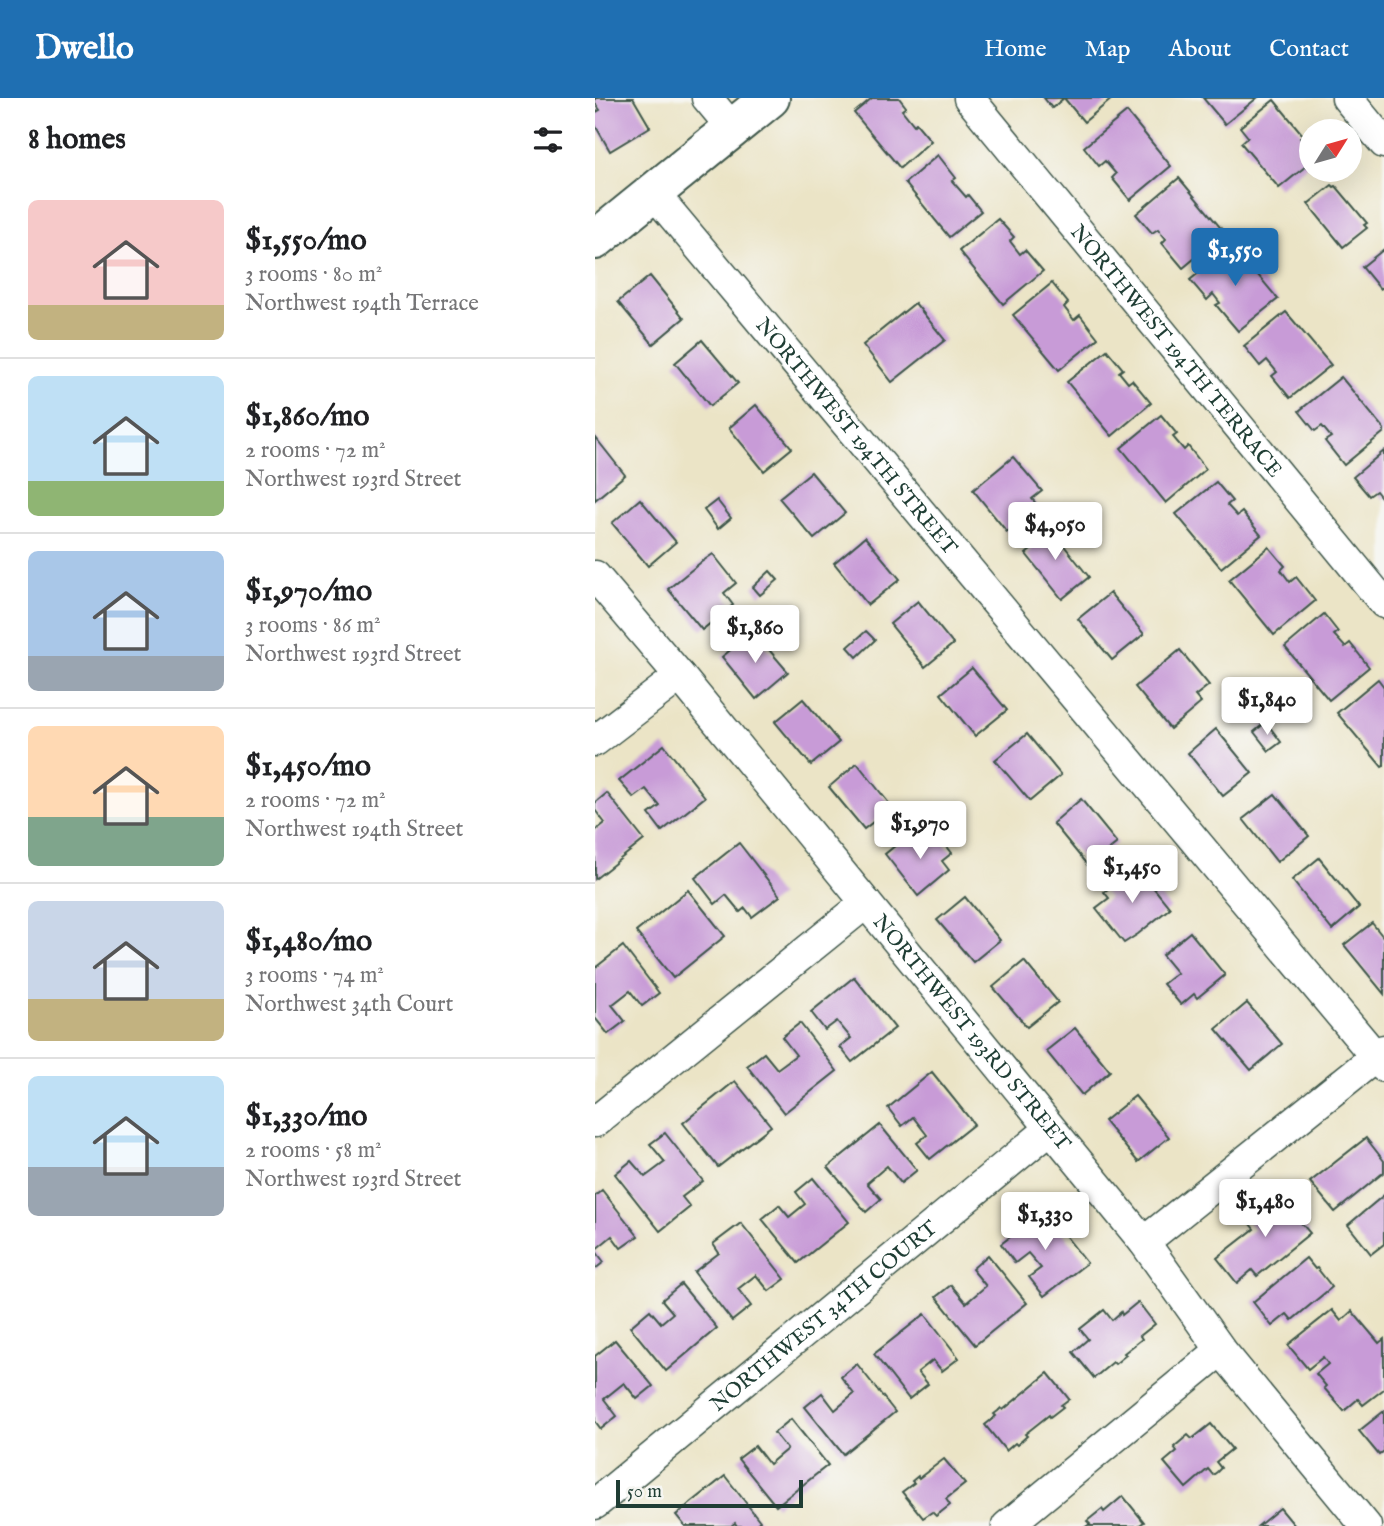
<!DOCTYPE html>
<meta charset="utf-8">
<style>
:root{--surface:#fff;--page:#f2f2f2;--text:#202124;--muted:#757577;--line:#e0e0e0;--accent:#1f6fb2}
body{margin:0;font-family:"IM FELL English",serif;background:var(--page);color:var(--text);height:100vh;display:flex;flex-direction:column;font-size:26px;white-space:nowrap}
*{box-sizing:border-box;margin:0}
p{font-size:23px;color:var(--muted)}
.icon{flex:none;width:38px;height:38px;fill:none;stroke:currentColor;stroke-width:2;stroke-linecap:round;stroke-linejoin:round}
.map{position:relative;flex:1;overflow:hidden}
.details{display:flex;flex-direction:column;background:var(--surface);width:595px}
.details>*{flex:none}
.needle{width:46px;rotate:53deg}
.fabs{position:absolute;left:704px;top:21px;display:grid;gap:14px}
.fabs a{display:grid;place-items:center;width:63px;height:63px;border-radius:50%;background:var(--surface);box-shadow:0 7px 28px #0002;font-size:35px}
.scale{position:absolute;left:21px;bottom:18px;width:187px;box-sizing:border-box;padding-left:7px;border:4px solid #1f3d34;border-top:0;font-size:19px;line-height:24px;white-space:nowrap;color:#1f3d34;-webkit-text-stroke:5px #f6f6f2;paint-order:stroke}
.price{position:absolute;translate:-50% -60px;padding:0 16px;border-radius:7px;background:#fff;color:#222;font-size:23px;line-height:46px;filter:drop-shadow(0 2px 4px #0008)}
.price::after{content:'';position:absolute;left:50%;top:42px;width:21px;height:16px;margin-left:-10px;background:inherit;clip-path:polygon(0 0,100% 0,50% 100%)}
.price.current{background:var(--accent);color:#fff}
ul{padding:0;list-style:none}
li{display:flex;align-items:center;gap:21px;height:175px;padding:0 28px}
li+li{border-top:2px solid var(--line)}
li span{display:grid;place-items:center;flex:none;width:196px;height:140px;border-radius:10px;color:#555}
li>.icon{margin-inline-start:auto}
span .icon{width:84px;height:84px;fill:#fffc;stroke-width:1}
li b{font-size:30px}
h2{display:flex;justify-content:space-between;align-items:center;height:84px;padding:0 28px;font-size:30px}
header{display:flex;align-items:center;gap:42px;box-sizing:border-box;height:98px;padding:0 35px;background:var(--accent);color:#fff}
header strong{font-size:33px}
nav{display:flex;gap:38px;margin-inline-start:auto;font-size:24px}
main{display:flex;flex:1;min-height:0}
.map>svg:first-child{display:block}
.building{fill:#c89bd7}
.lines{fill:none;stroke-linecap:round;stroke-linejoin:round}
.minor-casing{stroke:#3e564a;stroke-width:33}
.major-casing{stroke:#3e564a;stroke-width:42}
.minor{stroke:#fff;stroke-width:30}
.major{stroke:#fff;stroke-width:38}
.labels{text-anchor:middle;stroke-width:7;stroke-linejoin:round;paint-order:stroke}
.street-label{font-size:21px;fill:#1f3d34;stroke:#f6f6f2}
</style>
<header>
<strong>Dwello</strong>
<nav><a>Home</a><a>Map</a><a>About</a><a>Contact</a></nav>
</header>
<main>
<section class="details">
<h2>8 homes<svg class="icon" aria-label="filters" viewBox="0 0 24 24"><path d="M4 7h16M4 17h16"/><circle cx="9" cy="7" r="2"/><circle cx="15" cy="17" r="2"/></svg></h2>
<ul>
<li><span style="background:linear-gradient(#f6c9c9 75%,#c2b280 0)"><svg class="icon" aria-label="home" viewBox="0 0 24 24"><path d="M3 11l9-7 9 7M6 9v11h12V9"/></svg></span><div><b>$1,550/mo</b><p>3 rooms · 80 m²</p><p>Northwest 194th Terrace</p></div></li>
<li><span style="background:linear-gradient(#bfe0f5 75%,#8fb573 0)"><svg class="icon" aria-label="home" viewBox="0 0 24 24"><path d="M3 11l9-7 9 7M6 9v11h12V9"/></svg></span><div><b>$1,860/mo</b><p>2 rooms · 72 m²</p><p>Northwest 193rd Street</p></div></li>
<li><span style="background:linear-gradient(#a9c7e8 75%,#9aa5b1 0)"><svg class="icon" aria-label="home" viewBox="0 0 24 24"><path d="M3 11l9-7 9 7M6 9v11h12V9"/></svg></span><div><b>$1,970/mo</b><p>3 rooms · 86 m²</p><p>Northwest 193rd Street</p></div></li>
<li><span style="background:linear-gradient(#ffd9b3 65%,#7fa58c 0)"><svg class="icon" aria-label="home" viewBox="0 0 24 24"><path d="M3 11l9-7 9 7M6 9v11h12V9"/></svg></span><div><b>$1,450/mo</b><p>2 rooms · 72 m²</p><p>Northwest 194th Street</p></div></li>
<li><span style="background:linear-gradient(#c9d6e8 70%,#c2b280 0)"><svg class="icon" aria-label="home" viewBox="0 0 24 24"><path d="M3 11l9-7 9 7M6 9v11h12V9"/></svg></span><div><b>$1,480/mo</b><p>3 rooms · 74 m²</p><p>Northwest 34th Court</p></div></li>
<li><span style="background:linear-gradient(#bfe0f5 65%,#9aa5b1 0)"><svg class="icon" aria-label="home" viewBox="0 0 24 24"><path d="M3 11l9-7 9 7M6 9v11h12V9"/></svg></span><div><b>$1,330/mo</b><p>2 rooms · 58 m²</p><p>Northwest 193rd Street</p></div></li>
</ul>
</section>
<div class="map">
<svg width="789" height="1428" viewBox="0 0 789 1428">
<rect width="100%" height="100%" fill="#f6f6f2"/>
<filter id="ink" filterUnits="userSpaceOnUse"><feTurbulence type="fractalNoise" baseFrequency=".0143" numOctaves="2"/><feDisplacementMap in="SourceGraphic" scale="14" xChannelSelector="R" yChannelSelector="G"/><feConvolveMatrix kernelMatrix="1 2 1 2 8 2 1 2 1" color-interpolation-filters="sRGB"/></filter>
<filter id="wash" filterUnits="userSpaceOnUse"><feTurbulence type="fractalNoise" baseFrequency=".00686" numOctaves="4" result="noise"/><feDisplacementMap in="SourceGraphic" scale="28" xChannelSelector="R" yChannelSelector="G"/><feGaussianBlur stdDeviation="1.57" result="paint"/><feColorMatrix in="noise" values="0 0 0 0 0 0 0 0 0 0 0 0 0 0 0 0 0 1.4 0 .05"/><feComposite in="paint" operator="in"/></filter>
<g filter="url(#wash)">
<rect width="100%" height="100%" fill="#ebe4c6"/>
<g id="blocks">
<!-- building -->
<g class="building">
<polygon points="0,0 38,0 55,29 15,53 0,27 0,15 5,12 0,5"/>
<polygon points="277,0 304,0 311,9 307,12 319,27 321,25 336,43 305,70 259,15"/>
<polygon points="449,0 518,0 489,24 469,0 457,10"/>
<polygon points="608,0 662,0 630,26"/>
<polygon points="679,2 708,37 705,40 716,53 716,64 684,90 646,45 653,39 645,29"/>
<polygon points="532,14 576,68 535,102 517,80 521,76 510,63 504,68 489,49"/>
<polygon points="343,57 361,80 357,83 371,99 373,97 386,113 354,139 310,85"/>
<polygon points="584,80 630,135 588,170 567,145 571,141 563,131 557,135 541,116"/>
<polygon points="737,87 739,89 741,88 772,125 769,127 772,130 748,149 713,106"/>
<polygon points="403,121 419,139 415,143 425,156 430,152 448,173 408,206 364,153"/>
<polygon points="638,147 683,201 643,233 621,207 625,205 618,196 612,202 595,182"/>
<polygon points="789,151 789,189 785,191 767,169"/>
<polygon points="55,178 89,220 58,246 23,204"/>
<polygon points="457,185 473,205 469,209 479,222 485,217 503,240 464,272 418,217"/>
<polygon points="320,205 350,242 297,284 268,247"/>
<polygon points="691,214 736,267 695,300 677,278 682,274 672,262 665,268 649,248"/>
<polygon points="107,242 143,285 115,308 80,265"/>
<polygon points="512,252 528,271 524,274 533,285 537,282 556,305 517,338 472,284"/>
<polygon points="746,279 789,331 789,334 749,367 730,343 736,339 727,328 720,333 704,313"/>
<polygon points="161,307 197,350 169,373 134,330"/>
<polygon points="566,317 582,336 578,339 589,352 593,348 611,371 571,405 526,350"/>
<polygon points="0,339 30,377 0,402"/>
<polygon points="789,353 789,403 781,393 774,398 758,379"/>
<polygon points="418,359 447,393 437,401 443,408 412,434 378,392"/>
<polygon points="216,374 250,415 219,441 184,400"/>
<polygon points="621,384 637,403 632,407 642,418 647,414 666,437 626,470 581,416"/>
<polygon points="45,401 81,444 53,468 17,425"/>
<polygon points="122,402 136,420 123,431 109,412"/>
<polygon points="451,425 494,479 467,501 431,456 437,451 430,442"/>
<polygon points="270,439 305,481 273,507 239,465"/>
<polygon points="674,449 690,468 686,472 695,484 701,479 720,503 679,537 634,482"/>
<polygon points="118,456 141,485 129,495 138,507 107,532 73,491 105,465"/>
<polygon points="175,473 183,482 165,497 158,489"/>
<polygon points="515,495 549,536 517,562 483,521"/>
<polygon points="323,503 358,546 330,569 295,526"/>
<polygon points="729,516 743,534 739,537 750,549 755,545 774,569 734,602 690,549"/>
<polygon points="158,533 193,574 161,601 127,559"/>
<polygon points="271,533 280,542 262,559 253,549"/>
<polygon points="585,552 614,587 600,598 606,605 575,631 540,589"/>
<polygon points="377,570 412,612 380,638 346,596"/>
<polygon points="783,581 789,589 789,668 787,669 742,615"/>
<polygon points="208,601 244,644 216,667 180,624"/>
<polygon points="671,624 686,644 674,653 659,634"/>
<polygon points="621,631 657,675 628,698 593,655"/>
<polygon points="432,636 466,677 435,703 400,662"/>
<polygon points="69,647 110,699 67,733 54,716 65,708 51,691 39,700 24,683"/>
<polygon points="262,665 297,709 269,731 234,689"/>
<polygon points="12,695 49,742 0,781 0,733 10,725 0,712 0,705"/>
<polygon points="680,696 714,738 682,764 648,721"/>
<polygon points="486,701 522,745 493,768 458,725"/>
<polygon points="321,731 332,745 343,737 357,755 347,763 354,772 323,798 290,756"/>
<polygon points="144,745 185,798 157,819 150,810 145,814 131,797 120,806 100,780"/>
<polygon points="724,760 764,809 737,832 697,782"/>
<polygon points="541,768 575,810 543,836 529,845 501,810 514,800 509,794"/>
<polygon points="93,792 130,838 78,880 41,834"/>
<polygon points="370,799 405,842 378,864 342,822"/>
<polygon points="777,825 789,840 789,896 749,847"/>
<polygon points="595,834 630,877 602,900 599,896 586,907 568,886 582,875 567,857"/>
<polygon points="28,848 64,895 47,908 35,893 17,907 30,923 13,936 0,920 0,870"/>
<polygon points="429,863 463,904 432,929 398,889"/>
<polygon points="259,879 300,930 257,964 245,949 256,940 242,923 230,932 216,914"/>
<polygon points="652,905 687,946 656,972 621,931"/>
<polygon points="205,925 242,973 189,1015 152,968 169,955 182,971 201,957 187,939"/>
<polygon points="480,930 515,973 487,997 451,953"/>
<polygon points="337,974 379,1026 335,1061 322,1045 332,1037 318,1019 307,1028 293,1010"/>
<polygon points="140,983 176,1028 123,1069 88,1025"/>
<polygon points="540,998 574,1039 543,1064 509,1023"/>
<polygon points="285,1027 322,1072 306,1085 292,1068 272,1085 286,1101 271,1114 233,1069"/>
<polygon points="70,1035 108,1083 87,1099 95,1109 65,1133 20,1076 36,1063 50,1079 70,1064 55,1046"/>
<polygon points="771,1040 789,1063 789,1074 740,1114 715,1084"/>
<polygon points="218,1080 254,1124 203,1165 167,1121 184,1107 194,1119 210,1106 201,1094"/>
<polygon points="7,1092 43,1138 26,1150 17,1138 0,1152 0,1098"/>
<polygon points="684,1094 704,1118 702,1120 715,1135 662,1178 657,1172 642,1185 622,1160 659,1131 651,1121"/>
<polygon points="789,1097 789,1146 776,1156 753,1127"/>
<polygon points="450,1112 492,1165 449,1198 434,1179 446,1170 433,1155 420,1165 406,1146"/>
<polygon points="146,1125 190,1181 174,1193 161,1177 143,1191 156,1208 137,1223 99,1174 124,1155 118,1146"/>
<polygon points="0,1152 9,1164 0,1171"/>
<polygon points="393,1157 432,1205 380,1247 341,1199 356,1187 371,1205 391,1188 377,1171"/>
<polygon points="711,1160 720,1171 722,1170 737,1189 697,1222 692,1216 677,1228 658,1204"/>
<polygon points="86,1186 122,1230 71,1273 35,1229 55,1212 66,1225 78,1215 67,1202"/>
<polygon points="543,1204 560,1226 545,1238 547,1241 529,1255 531,1257 520,1266 518,1264 499,1280 478,1254 493,1241 485,1231 509,1212 517,1222 526,1214 527,1217"/>
<polygon points="737,1212 746,1223 757,1213 784,1245 789,1241 789,1291 768,1307 763,1301 749,1313 729,1290 731,1288 721,1276 733,1266 728,1259 713,1271 693,1247"/>
<polygon points="330,1216 364,1260 347,1273 338,1262 323,1274 333,1286 314,1301 279,1256"/>
<polygon points="20,1242 58,1288 42,1301 29,1285 9,1301 22,1318 6,1331 0,1323 0,1258"/>
<polygon points="262,1266 300,1314 248,1356 210,1309 227,1295 240,1312 259,1296 246,1279"/>
<polygon points="453,1275 474,1301 466,1307 468,1309 455,1319 454,1317 430,1336 432,1338 422,1347 420,1345 411,1353 390,1327 401,1318 399,1316 403,1313 406,1310 408,1312"/>
<polygon points="789,1313 789,1353 784,1357 764,1333"/>
<polygon points="196,1321 233,1367 181,1408 143,1361 160,1348 174,1366 192,1351 179,1335"/>
<polygon points="616,1326 637,1351 621,1364 626,1370 622,1374 618,1377 613,1371 591,1390 569,1364 582,1353 579,1349 593,1337 597,1341"/>
<polygon points="349,1361 370,1386 351,1401 355,1407 341,1418 337,1414 328,1420 307,1394 319,1385 317,1383 323,1378 324,1380"/>
<polygon points="130,1378 165,1423 159,1428 142,1428 140,1425 136,1428 90,1428 81,1417"/>
<polygon points="528,1398 549,1424 543,1428 492,1428 495,1426 492,1423 507,1411 509,1414"/>
<polygon points="685,1410 700,1428 663,1428"/>
</g>
</g>
</g>
<g filter="url(#ink)">
<use href="#blocks" fill-opacity="0" stroke="#3e564a" stroke-width="2"/>
<g class="lines">
<defs>
<g id="minor">
<polyline points="112,0 137,30"/>
<path id="s1" d="M374 0 789 505"/>
<polyline points="752,0 789,45"/>
<path id="s2" d="M58 94 789 969"/>
<path id="s3" d="M0 478 85 578 549 1144 626 1252 771 1428"/>
<polyline points="0,643 85,578"/>
<polyline points="0,1024 271,805"/>
<polyline points="549,1144 789,952"/>
<path id="s4" d="M0 1406 455 1031"/>
<polyline points="412,1428 626,1252"/>
</g>
<polyline id="major" points="0,142 175,0"/>
</defs>
<!-- minor casing -->
<use href="#minor" class="minor-casing"/>
<!-- major casing -->
<use href="#major" class="major-casing"/>
<!-- minor -->
<use href="#minor" class="minor"/>
<!-- major -->
<use href="#major" class="major"/>
</g>
</g>
<g class="labels">
<!-- street labels -->
<g class="street-label">
<text dy="7" stroke="none"><textPath href="#s1" startOffset="327">NORTHWEST 194TH TERRACE</textPath></text>
<text dy="7" stroke="none"><textPath href="#s2" startOffset="318">NORTHWEST 194TH STREET</textPath></text>
<text dy="7" stroke="none"><textPath href="#s3" startOffset="592">NORTHWEST 193RD STREET</textPath></text>
<text dy="7" stroke="none"><textPath href="#s4" startOffset="296">NORTHWEST 34TH COURT</textPath></text>
</g>
</g>
</svg>
<div class="fabs">
<a><svg class="needle" viewBox="-14 -14 28 28"><path d="M0-13l5 13h-10z" fill="#e53935"/><path d="M0 13l5-13h-10z" fill="#757577"/></svg></a>
</div>
<div class="scale">50 m</div>
<b class="price current" style="left:640px;top:190px">$1,550</b>
<b class="price" style="left:460px;top:464px">$4,050</b>
<b class="price" style="left:160px;top:567px">$1,860</b>
<b class="price" style="left:672px;top:639px">$1,840</b>
<b class="price" style="left:325px;top:763px">$1,970</b>
<b class="price" style="left:537px;top:807px">$1,450</b>
<b class="price" style="left:670px;top:1141px">$1,480</b>
<b class="price" style="left:450px;top:1154px">$1,330</b>
</div>
</main>
